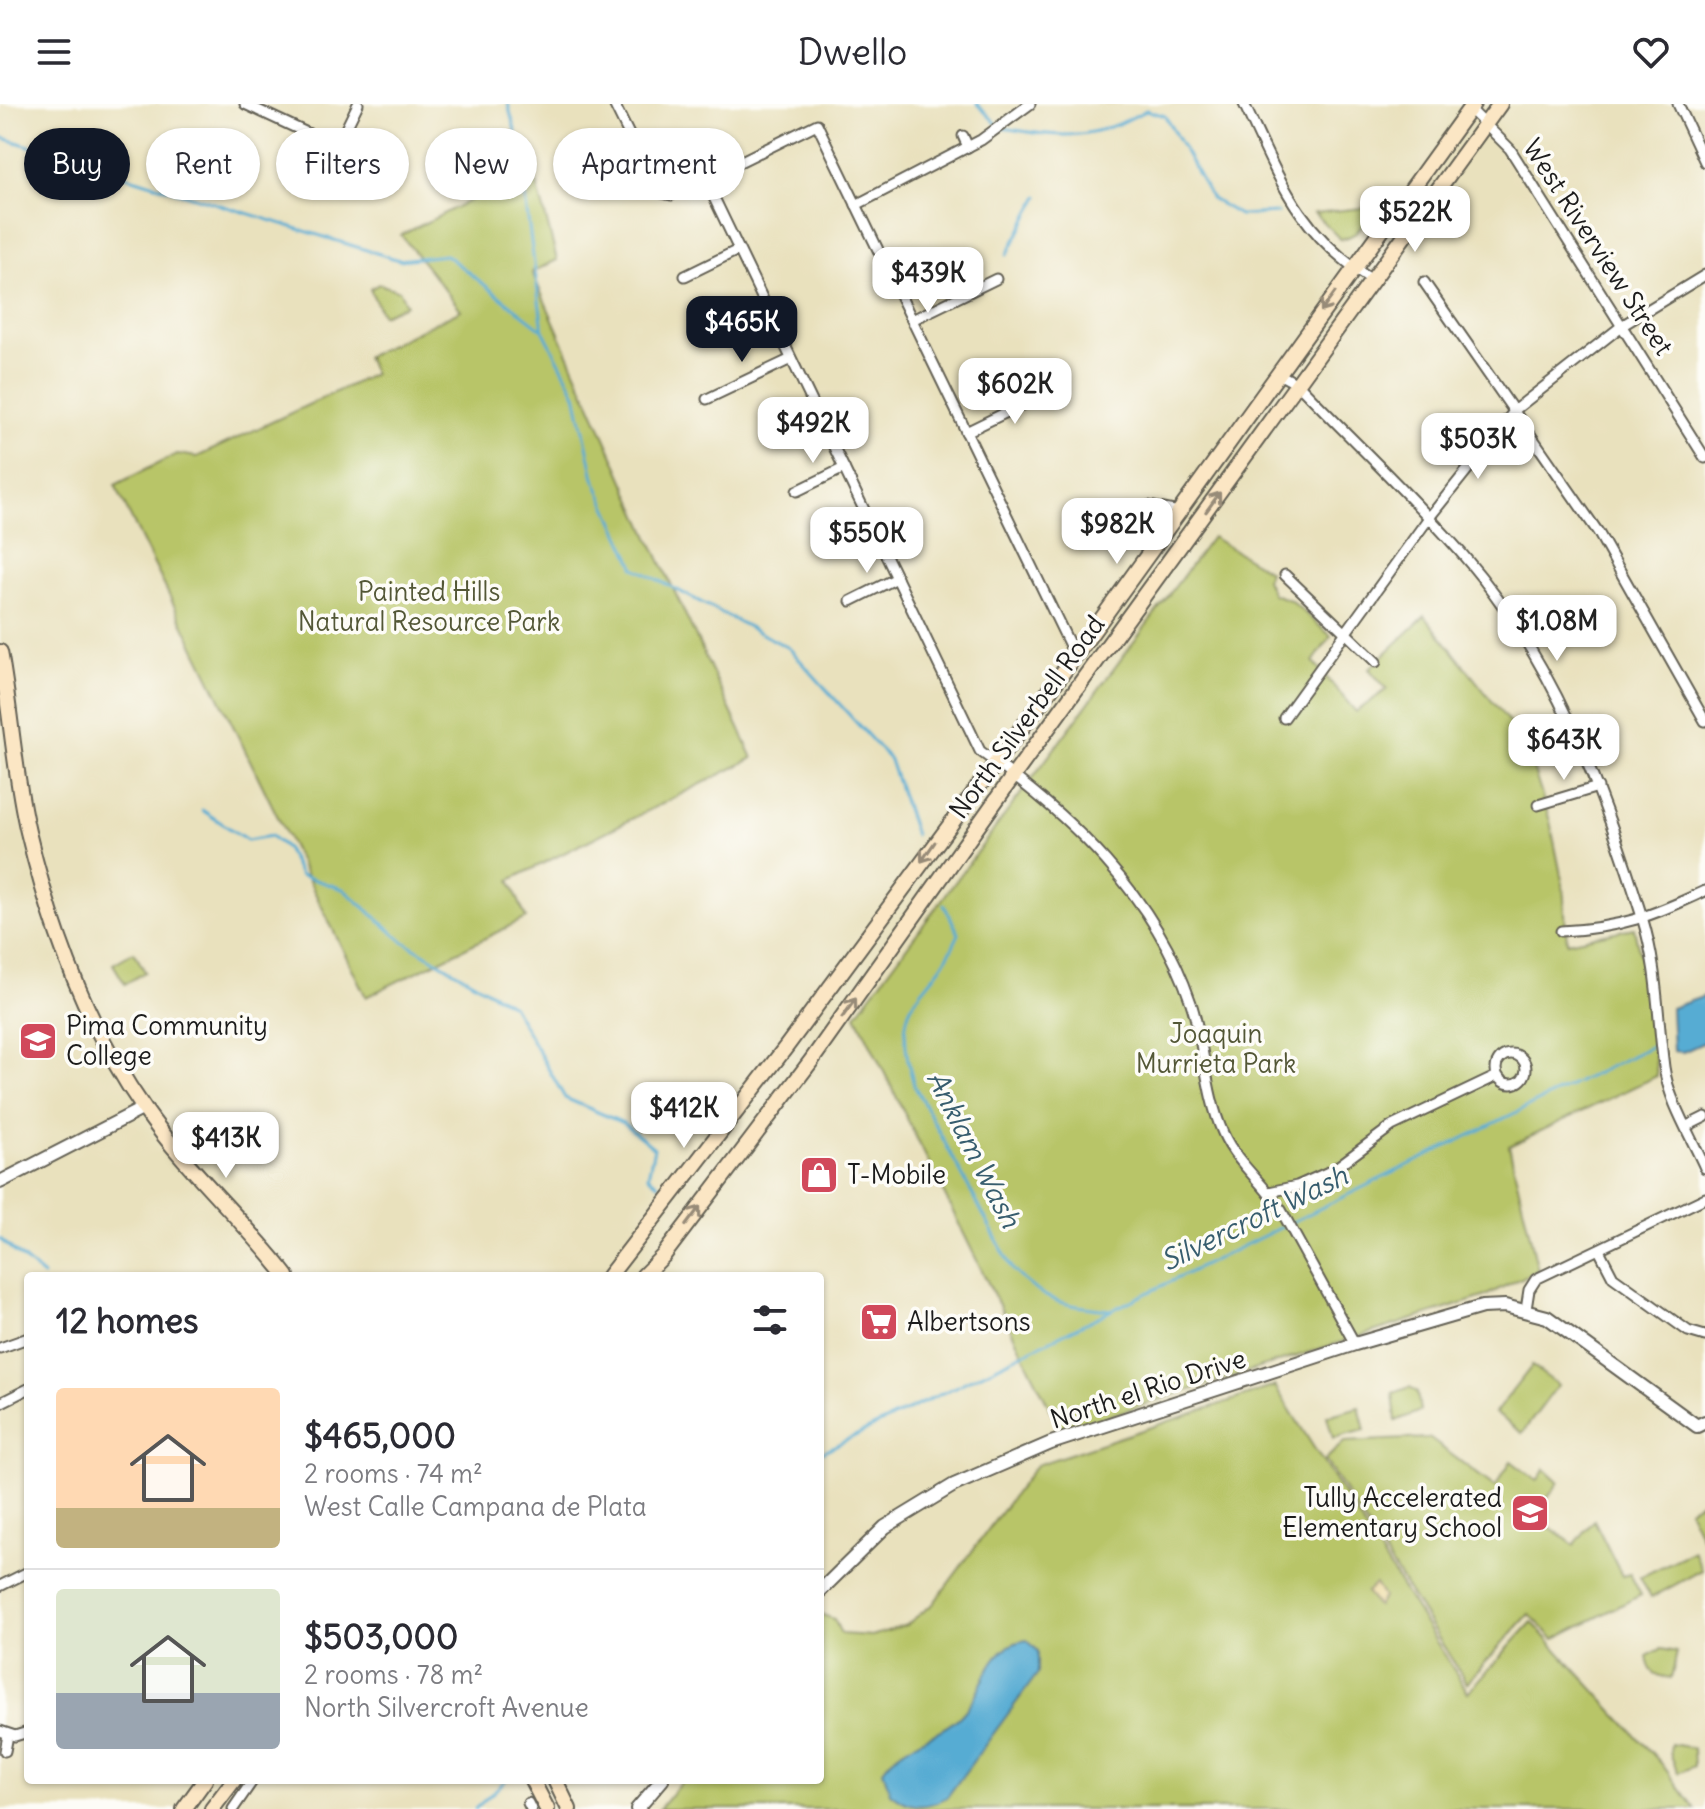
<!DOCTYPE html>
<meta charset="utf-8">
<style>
:root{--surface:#fff;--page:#f7f7f7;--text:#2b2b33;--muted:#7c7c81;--line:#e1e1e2;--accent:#111827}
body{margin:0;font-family:Delius,sans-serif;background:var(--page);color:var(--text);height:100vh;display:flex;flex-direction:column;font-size:30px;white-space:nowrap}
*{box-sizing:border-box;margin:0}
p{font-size:26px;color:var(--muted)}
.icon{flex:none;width:44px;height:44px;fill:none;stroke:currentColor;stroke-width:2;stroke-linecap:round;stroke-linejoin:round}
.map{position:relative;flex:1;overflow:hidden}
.panel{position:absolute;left:24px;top:1168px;width:800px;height:512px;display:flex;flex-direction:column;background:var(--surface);border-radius:8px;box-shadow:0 2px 6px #0004}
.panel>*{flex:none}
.guide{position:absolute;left:24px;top:24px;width:800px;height:72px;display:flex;gap:16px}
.price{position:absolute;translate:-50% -68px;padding:0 18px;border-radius:16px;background:#fff;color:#222;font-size:26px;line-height:52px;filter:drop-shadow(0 2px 4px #0008)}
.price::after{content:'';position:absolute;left:50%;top:48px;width:24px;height:18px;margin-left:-12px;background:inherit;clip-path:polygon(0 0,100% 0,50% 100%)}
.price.current{background:var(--accent);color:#fff}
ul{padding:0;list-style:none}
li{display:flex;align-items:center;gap:24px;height:200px;padding:0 32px}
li+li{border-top:2px solid var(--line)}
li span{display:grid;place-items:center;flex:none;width:224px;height:160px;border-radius:8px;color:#555}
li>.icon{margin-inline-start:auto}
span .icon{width:96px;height:96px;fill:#fffc;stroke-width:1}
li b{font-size:34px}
h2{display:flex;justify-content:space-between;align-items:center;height:96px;padding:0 32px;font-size:34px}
.pill{padding:0 28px;border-radius:36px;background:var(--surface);box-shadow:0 2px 6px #0004;font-size:28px;line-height:72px}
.pill.current{background:var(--accent);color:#fff}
header{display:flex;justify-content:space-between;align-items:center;height:104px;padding:0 32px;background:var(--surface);font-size:36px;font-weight:600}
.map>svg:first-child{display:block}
.green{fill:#b8c567;stroke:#6a7042;stroke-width:2}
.sand{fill:#eeda9e;stroke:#857b5d;stroke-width:2}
.water{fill:#57acd3;stroke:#3a6478;stroke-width:2}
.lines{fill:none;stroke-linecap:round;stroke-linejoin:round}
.stream{stroke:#57acd3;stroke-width:3}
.minor-casing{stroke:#646154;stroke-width:13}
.tertiary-casing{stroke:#646154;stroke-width:16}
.secondary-casing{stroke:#646154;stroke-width:18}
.minor{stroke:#fff;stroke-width:9}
.tertiary{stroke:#fff;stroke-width:12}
.secondary{stroke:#fbe6c4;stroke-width:14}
.oneway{stroke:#978b78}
.labels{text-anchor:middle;stroke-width:7;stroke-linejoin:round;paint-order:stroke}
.street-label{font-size:26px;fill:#1c1c1c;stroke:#fdfcf7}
.park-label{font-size:26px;fill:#535736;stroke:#fdfcf7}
.poi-label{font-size:26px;fill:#1c1c1c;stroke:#fdfcf7;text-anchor:start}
.water-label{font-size:28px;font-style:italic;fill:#375d6e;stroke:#fdfcf7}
</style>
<header><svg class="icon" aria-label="menu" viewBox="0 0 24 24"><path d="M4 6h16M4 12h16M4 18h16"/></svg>Dwello<svg class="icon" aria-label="heart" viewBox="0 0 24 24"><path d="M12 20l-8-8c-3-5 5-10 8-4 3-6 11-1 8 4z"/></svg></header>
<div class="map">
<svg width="1705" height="1705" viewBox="0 0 1705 1705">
<rect width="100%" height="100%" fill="#fdfcf7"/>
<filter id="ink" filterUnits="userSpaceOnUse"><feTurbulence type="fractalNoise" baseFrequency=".0125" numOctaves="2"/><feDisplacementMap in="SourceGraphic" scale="16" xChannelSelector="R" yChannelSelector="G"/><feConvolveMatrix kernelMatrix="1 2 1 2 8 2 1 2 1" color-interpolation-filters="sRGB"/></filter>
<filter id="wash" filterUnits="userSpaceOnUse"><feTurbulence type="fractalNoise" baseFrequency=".006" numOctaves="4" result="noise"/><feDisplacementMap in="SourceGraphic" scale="32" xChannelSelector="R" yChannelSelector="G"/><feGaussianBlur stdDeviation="1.8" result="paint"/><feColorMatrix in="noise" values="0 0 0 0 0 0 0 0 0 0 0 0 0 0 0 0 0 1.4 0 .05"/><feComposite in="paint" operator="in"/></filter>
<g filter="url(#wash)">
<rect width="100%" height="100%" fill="#e9e1bd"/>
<!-- green -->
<g class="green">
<polygon points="533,65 557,156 532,168 647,429 753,654 510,776 526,814 366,893 115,381 177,350 197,353 374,270 366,253 461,206 401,131"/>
<path d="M1373 103C1364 118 1359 133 1340 135L1314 109Z"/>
<polygon points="379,180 400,187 406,201 382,211 370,185"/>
<polygon points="1212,433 1269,467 1266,476 1273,490 1290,496 1331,532 1313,558 1356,608 1387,585 1369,565 1425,512 1525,639 1550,717 1563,781 1567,838 1634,824 1648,889 1657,972 1509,1042 1538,1166 1483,1193 1061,1327 856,911"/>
<polygon points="134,848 145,868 125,880 113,860"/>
<polygon points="1532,1262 1558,1281 1522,1329 1495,1309"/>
<polygon points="1275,1282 1468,1588 1532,1518 1661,1659 1695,1705 659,1705 683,1676 820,1676 820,1510 834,1515 841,1530 872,1532 906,1521 933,1500 1036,1361"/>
<polygon points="1410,1283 1417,1288 1420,1307 1396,1317 1393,1289"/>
<polygon points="1359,1303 1365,1326 1333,1334 1327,1312"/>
<polygon points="1429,1334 1495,1383 1511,1357 1537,1377 1545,1365 1559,1378 1535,1412 1574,1441 1594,1416 1622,1472 1630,1470 1641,1491 1554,1535 1529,1510 1467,1579 1325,1356 1344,1338"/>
<polygon points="1705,1396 1705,1436 1703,1436 1688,1405"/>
<polygon points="1694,1447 1702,1466 1651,1494 1640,1473"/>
<path d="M1661 1545 1677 1548 1671 1575C1656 1571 1649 1570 1647 1552Z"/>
<polygon points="1671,1640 1693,1644 1694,1662 1678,1669 1670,1649"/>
</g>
<!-- sand -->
<polygon class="sand" points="1375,1480 1383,1493 1377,1502 1366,1489"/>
<!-- water -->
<g class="water">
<polygon points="1705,892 1705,938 1683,948 1673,947 1671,904"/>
<path d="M1027 1536 1038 1547V1569L947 1693C926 1705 909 1705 890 1689L883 1666C903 1636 944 1632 964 1608 986 1584 987 1541 1027 1536Z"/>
</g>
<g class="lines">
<!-- stream -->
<g class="stream">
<polyline points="508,0 517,34 543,226 576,290 594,374 635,464 789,544 890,656 915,731"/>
<polyline points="977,0 997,20"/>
<path d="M1003 24C1061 34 1093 37 1146 6L1165 12 1212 95 1239 111 1277 109"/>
<polyline points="0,33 399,156 446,151 543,226"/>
<polyline points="593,89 633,69"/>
<polyline points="1007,151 1039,92"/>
<polyline points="202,706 247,736 271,732 286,744 300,771 343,785 403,837 512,901 565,994 623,1019 654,1044 648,1072 658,1080"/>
<path d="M944 801 959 830C928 902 887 885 914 981L1013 1166C1045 1200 1065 1201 1110 1206"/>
<polyline points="0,1135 43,1172"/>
<polyline points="820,1349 1658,939"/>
<polyline points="475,1705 506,1676"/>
</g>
</g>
</g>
<g filter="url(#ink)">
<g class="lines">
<defs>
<g id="minor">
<polyline points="245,0 337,43 358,0"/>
<path d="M614 0 650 73 662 89 671 91 705 75 980 647C1070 711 1155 791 1191 899 1205 941 1205 989 1223 1029 1237 1060 1263 1078 1281 1106L1355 1240"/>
<path d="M1244 0C1280 76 1298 129 1372 176"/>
<polyline points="1678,0 1705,58"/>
<polyline points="1470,5 1510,45 1705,354"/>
<polyline points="963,32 968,43"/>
<polyline points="705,75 817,20 1075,552"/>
<polyline points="856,101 981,36 1030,0"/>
<polyline points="685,172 738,146"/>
<polyline points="1424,178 1598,428 1705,617"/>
<polyline points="912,216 996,175"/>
<path d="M1277 269 1299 281C1353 337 1412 392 1463 451 1553 554 1602 684 1642 813 1658 865 1657 910 1664 963 1669 998 1691 1032 1705 1064"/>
<polyline points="707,295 791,255"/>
<polyline points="966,328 1050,287"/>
<polyline points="797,387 844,364"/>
<polyline points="1153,445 1150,434 1135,417 1138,406 1148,402 1179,408"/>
<polyline points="1285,471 1376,558"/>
<polyline points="851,497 897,474"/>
<polyline points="1284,614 1428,415 1516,305 1623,221 1705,171"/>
<polyline points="1538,701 1598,683"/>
<path d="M1561 827C1621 824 1652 812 1705 787"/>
<circle cx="1511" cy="965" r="15"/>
<polyline points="1687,1022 1705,1013"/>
<polyline points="1269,1088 1297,1082 1333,1066 1392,1022 1497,972"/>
<polyline points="1599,1146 1613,1173 1688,1227 1705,1232"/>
<polyline points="1526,1205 1529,1186 1536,1175 1705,1094"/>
<polyline points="0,1244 28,1234"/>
<polyline points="0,1299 28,1285"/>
<polyline points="0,1482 28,1468"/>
<polyline points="0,1627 15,1632 28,1628"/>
<polyline points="5,1647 8,1631"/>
<polyline points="528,1699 531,1705"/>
<polyline points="233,1705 253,1676"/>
</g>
<g id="tertiary">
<polyline points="0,1078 144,1004"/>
<polyline points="820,1487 885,1423 954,1381 1051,1339 1355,1240 1482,1203 1505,1202 1547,1213 1697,1322 1705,1318"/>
<polyline points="637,1705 662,1676"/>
</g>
<g id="secondary">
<path d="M0 548C11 607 14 669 28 728 51 824 88 925 145 1006 187 1066 242 1114 287 1172"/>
<polyline points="609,1172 786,943 1075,552 1473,0"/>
<polyline points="643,1172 663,1152 811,957 1014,671 1500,0"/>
<polyline points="532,1676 547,1705"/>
<polyline points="555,1676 569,1705"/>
<polyline points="184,1705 205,1676"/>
<polyline points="212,1705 234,1676"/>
</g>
</defs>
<!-- minor casing -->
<use href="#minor" class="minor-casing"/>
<!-- tertiary casing -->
<use href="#tertiary" class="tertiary-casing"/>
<!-- secondary casing -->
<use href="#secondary" class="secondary-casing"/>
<!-- minor -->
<use href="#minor" class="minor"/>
<!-- tertiary -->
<use href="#tertiary" class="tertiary"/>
<!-- secondary -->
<use href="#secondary" class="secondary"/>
</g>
<!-- one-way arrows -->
<defs><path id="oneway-shaft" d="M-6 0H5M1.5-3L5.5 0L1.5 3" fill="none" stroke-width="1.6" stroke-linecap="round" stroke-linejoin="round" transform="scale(2)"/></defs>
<g class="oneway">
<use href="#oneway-shaft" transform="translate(1328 198) rotate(126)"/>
<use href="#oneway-shaft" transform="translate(1213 398) rotate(-54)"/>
<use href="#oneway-shaft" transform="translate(928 748) rotate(125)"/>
<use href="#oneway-shaft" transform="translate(849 904) rotate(-54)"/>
<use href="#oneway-shaft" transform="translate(693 1112) rotate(-53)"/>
</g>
</g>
<!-- icons -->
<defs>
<symbol id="university-square" viewBox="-11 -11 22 22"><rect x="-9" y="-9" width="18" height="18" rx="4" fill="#d1495b" stroke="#fdfcf7"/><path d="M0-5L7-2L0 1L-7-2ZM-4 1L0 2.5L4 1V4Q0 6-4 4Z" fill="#fff"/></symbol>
<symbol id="shop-square" viewBox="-11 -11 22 22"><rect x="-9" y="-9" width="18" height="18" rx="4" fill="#d1495b" stroke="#fdfcf7"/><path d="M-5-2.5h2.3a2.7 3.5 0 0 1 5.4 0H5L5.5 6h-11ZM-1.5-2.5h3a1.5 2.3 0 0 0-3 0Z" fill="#fff"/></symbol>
<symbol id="supermarket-square" viewBox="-11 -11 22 22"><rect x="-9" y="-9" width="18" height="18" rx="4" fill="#d1495b" stroke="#fdfcf7"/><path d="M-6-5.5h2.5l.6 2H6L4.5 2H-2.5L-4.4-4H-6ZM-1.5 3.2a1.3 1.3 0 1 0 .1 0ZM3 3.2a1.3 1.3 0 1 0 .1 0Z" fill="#fff"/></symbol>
<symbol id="school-square" viewBox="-11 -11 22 22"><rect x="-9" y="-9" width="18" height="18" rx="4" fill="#d1495b" stroke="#fdfcf7"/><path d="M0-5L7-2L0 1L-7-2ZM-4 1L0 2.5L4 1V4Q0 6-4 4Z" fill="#fff"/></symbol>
</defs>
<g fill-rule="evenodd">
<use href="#university-square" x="16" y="915" width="44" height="44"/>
<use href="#shop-square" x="797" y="1049" width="44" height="44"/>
<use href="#supermarket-square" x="857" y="1196" width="44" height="44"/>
<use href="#school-square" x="1508" y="1387" width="44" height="44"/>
</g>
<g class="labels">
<!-- street labels -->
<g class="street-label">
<text transform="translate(1598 143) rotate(57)" y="9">West Riverview Street</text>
<text transform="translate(1027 613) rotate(-54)" y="9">North Silverbell Road</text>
<text transform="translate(1148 1285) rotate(-18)" y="9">North el Rio Drive</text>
</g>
<!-- park labels -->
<g class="park-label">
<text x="429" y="497">Painted Hills<tspan x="429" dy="30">Natural Resource Park</tspan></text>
<text x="1216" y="939">Joaquin<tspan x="1216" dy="30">Murrieta Park</tspan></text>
</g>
<!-- poi labels -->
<g class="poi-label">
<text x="66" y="931">Pima Community<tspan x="66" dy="30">College</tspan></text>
<text x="847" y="1080">T-Mobile</text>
<text x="907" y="1227">Albertsons</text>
<text x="1502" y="1403" text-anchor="end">Tully Accelerated<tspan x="1502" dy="30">Elementary School</tspan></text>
</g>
<!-- water labels -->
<g class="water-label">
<text transform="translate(974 1045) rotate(63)" y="10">Anklam Wash</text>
<text transform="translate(1254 1114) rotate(-26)" y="10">Silvercroft Wash</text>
</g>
</g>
</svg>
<b class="price" style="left:1415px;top:150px">$522K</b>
<b class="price" style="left:928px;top:211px">$439K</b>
<b class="price current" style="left:742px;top:260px">$465K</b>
<b class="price" style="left:1015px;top:322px">$602K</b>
<b class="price" style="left:813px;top:361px">$492K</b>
<b class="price" style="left:1478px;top:377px">$503K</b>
<b class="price" style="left:1117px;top:462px">$982K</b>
<b class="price" style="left:867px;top:471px">$550K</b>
<b class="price" style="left:1557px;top:559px">$1.08M</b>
<b class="price" style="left:1564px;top:678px">$643K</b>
<b class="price" style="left:684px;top:1046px">$412K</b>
<b class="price" style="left:226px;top:1076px">$413K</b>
<div class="guide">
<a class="pill current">Buy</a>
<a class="pill">Rent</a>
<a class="pill">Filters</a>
<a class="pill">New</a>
<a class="pill">Apartment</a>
</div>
<section class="panel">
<h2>12 homes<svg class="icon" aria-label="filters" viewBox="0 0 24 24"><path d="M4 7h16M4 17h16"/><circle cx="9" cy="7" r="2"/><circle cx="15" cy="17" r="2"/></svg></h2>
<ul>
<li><span style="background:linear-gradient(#ffd9b3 75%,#c2b280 0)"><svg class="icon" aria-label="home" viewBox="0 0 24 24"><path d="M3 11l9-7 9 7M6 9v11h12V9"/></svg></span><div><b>$465,000</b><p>2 rooms · 74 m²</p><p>West Calle Campana de Plata</p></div></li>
<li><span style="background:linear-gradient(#dfe7d0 65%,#9aa5b1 0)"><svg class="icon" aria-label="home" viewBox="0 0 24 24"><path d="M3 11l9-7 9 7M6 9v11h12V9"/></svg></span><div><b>$503,000</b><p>2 rooms · 78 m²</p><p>North Silvercroft Avenue</p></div></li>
</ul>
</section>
</div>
